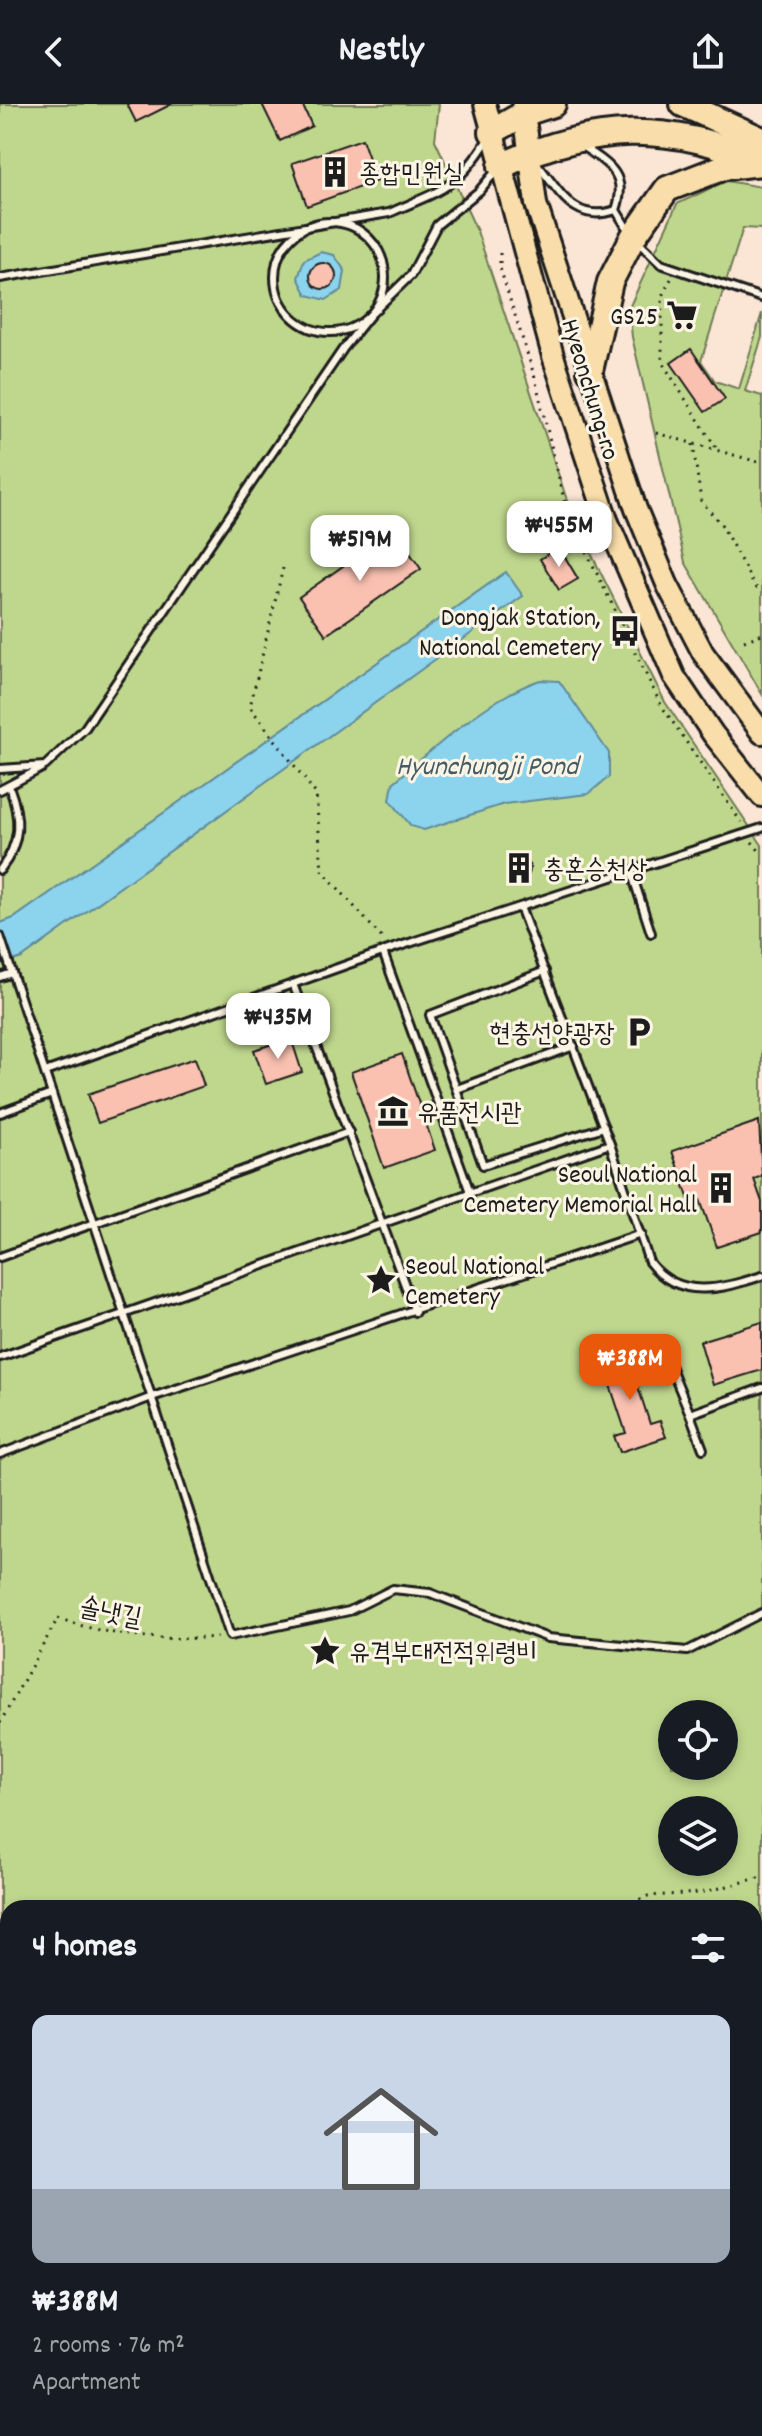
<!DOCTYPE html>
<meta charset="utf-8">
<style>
:root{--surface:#171b24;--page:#20242c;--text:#f1f3f6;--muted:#9ea1a6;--accent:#ea580c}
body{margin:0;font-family:Dekko,"Poor Story",sans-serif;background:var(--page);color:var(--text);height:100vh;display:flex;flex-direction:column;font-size:30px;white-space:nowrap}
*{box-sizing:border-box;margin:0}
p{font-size:26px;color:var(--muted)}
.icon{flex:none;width:44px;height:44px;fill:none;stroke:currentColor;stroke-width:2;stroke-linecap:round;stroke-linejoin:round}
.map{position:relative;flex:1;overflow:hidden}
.side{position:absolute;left:0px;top:1796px;width:762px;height:536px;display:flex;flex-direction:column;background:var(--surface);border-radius:24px 24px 0 0;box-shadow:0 4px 12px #0003}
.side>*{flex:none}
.buttons{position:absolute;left:658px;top:1596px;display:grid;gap:16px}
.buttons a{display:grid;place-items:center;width:80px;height:80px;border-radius:50%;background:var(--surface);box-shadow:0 4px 12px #0003;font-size:40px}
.price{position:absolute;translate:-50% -68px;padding:0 18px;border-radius:16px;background:#fff;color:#222;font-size:26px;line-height:52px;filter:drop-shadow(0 2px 4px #0008)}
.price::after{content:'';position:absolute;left:50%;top:48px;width:24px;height:18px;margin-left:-12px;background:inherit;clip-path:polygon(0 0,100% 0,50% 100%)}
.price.current{background:var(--accent);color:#fff}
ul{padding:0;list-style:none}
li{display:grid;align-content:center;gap:16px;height:424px;padding:0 32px}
li span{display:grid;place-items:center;height:248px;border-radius:16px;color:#555}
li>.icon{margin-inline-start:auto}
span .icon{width:144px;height:144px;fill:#fffc;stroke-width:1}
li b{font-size:34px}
h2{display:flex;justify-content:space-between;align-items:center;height:96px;padding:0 32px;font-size:34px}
header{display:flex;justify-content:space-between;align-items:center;height:104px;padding:0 32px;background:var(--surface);font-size:36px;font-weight:800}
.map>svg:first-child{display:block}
.green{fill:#bfd78d;stroke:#6e7a54;stroke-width:2;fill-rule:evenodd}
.water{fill:#8cd3ed;stroke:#5f8a99;stroke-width:2}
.building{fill:#fac1b1;stroke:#1c1c1c;stroke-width:2}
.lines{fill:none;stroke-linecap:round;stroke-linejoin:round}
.lane-casing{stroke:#1c1c1c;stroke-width:12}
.street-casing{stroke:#1c1c1c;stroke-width:18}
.primary-casing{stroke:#1c1c1c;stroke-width:26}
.highway-casing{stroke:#1c1c1c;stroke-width:30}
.path{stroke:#1c1c1c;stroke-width:3;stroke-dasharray:2 6;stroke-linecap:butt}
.lane{stroke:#fcf5e5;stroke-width:6}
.street{stroke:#fcf5e5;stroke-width:12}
.primary{stroke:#f9deab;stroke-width:20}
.highway{stroke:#f9deab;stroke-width:24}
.labels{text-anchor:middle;stroke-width:6;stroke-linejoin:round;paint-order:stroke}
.poi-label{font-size:26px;fill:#1c1c1c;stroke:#fcf5e5;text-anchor:start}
.street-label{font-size:26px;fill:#1c1c1c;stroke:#fcf5e5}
.water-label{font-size:28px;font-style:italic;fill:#435c65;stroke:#fcf5e5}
</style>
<header><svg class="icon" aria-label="back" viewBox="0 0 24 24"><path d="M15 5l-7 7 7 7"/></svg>Nestly<svg class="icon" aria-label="share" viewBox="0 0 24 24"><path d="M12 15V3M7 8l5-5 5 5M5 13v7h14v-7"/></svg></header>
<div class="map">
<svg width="762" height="2332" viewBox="0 0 762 2332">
<rect width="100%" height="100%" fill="#fbe5d5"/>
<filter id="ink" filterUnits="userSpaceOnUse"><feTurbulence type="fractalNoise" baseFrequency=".0125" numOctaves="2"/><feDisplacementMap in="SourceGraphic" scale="16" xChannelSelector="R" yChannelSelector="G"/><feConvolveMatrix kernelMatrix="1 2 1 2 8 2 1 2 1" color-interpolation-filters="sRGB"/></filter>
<g filter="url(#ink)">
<!-- green -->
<g class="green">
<path d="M0 0H439L435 36 477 127 572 411 665 598 762 741V1988L754 1992V1804H8V2274L0 2277ZM672 1610H724V1662H672ZM672 1706H724V1758H672Z"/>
<polygon points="726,77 762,83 762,125 743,124 701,257 715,277 739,285 762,209 762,233 745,287 762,292 762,590 685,458 632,233 629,204 677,100"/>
<polygon points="277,2324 540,2324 542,2332 278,2332"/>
</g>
<!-- water -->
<g class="water">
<polygon points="321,148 334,151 345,167 342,186 326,196 307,191 298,174 304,156"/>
<polygon points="506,468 523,492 22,854 0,861 0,819 14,814"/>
<path d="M540 576 559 577 609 649V673L588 690 504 700 424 726 411 722 390 696 393 679C438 642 485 595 540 576Z"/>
</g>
<!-- building -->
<g class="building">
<polygon points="127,0 172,0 136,18"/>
<polygon points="262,0 302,0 312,22 280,37"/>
<polygon points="362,35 377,77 307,102 292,59"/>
<circle cx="323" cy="172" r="13"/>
<polygon points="691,245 725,295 705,308 671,259"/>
<polygon points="394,426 421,465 326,531 299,493"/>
<polygon points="559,443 578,475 559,486 540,455"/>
<circle cx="519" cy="765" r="11"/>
<polygon points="291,934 302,968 266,980 254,946"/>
<polygon points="402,950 435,1046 384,1064 351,968"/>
<polygon points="195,954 204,982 98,1019 88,990"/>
<polygon points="759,1017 762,1072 754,1075 762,1098 762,1128 717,1143 699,1093 689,1096 672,1047"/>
<polygon points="762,1218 762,1266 713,1281 700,1237"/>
<polygon points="640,1245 644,1257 631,1261 650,1320 660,1317 666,1333 620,1348 614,1332 626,1329 606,1269 599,1271 595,1259"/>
</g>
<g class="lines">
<defs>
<g id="lane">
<path d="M583 43C611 61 628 72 616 106L628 126"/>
<path d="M538 61C561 89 575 120 616 106"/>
<circle cx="330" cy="173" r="55"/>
<polyline points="638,138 661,160 762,194"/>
<path d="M0 174 389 109C441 86 457 85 488 35"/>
<polyline points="0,665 45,662 85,624 343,245 371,210 411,171 437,121 479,87 496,67"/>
<polyline points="0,686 42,664"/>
<path d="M0 766C22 738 21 714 9 682"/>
<polyline points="631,767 651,829"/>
<polyline points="520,803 610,1040"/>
<polyline points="0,832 230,1532 349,1507 393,1485 430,1489 548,1534 687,1547 762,1509"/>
<polyline points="383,848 470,1088"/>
<polyline points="545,867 430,911 483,1061 604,1023"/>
<polyline points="0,873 12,869"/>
<polyline points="293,880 415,1208"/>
<polyline points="45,968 391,845 762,724"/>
<polyline points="457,985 574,942"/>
<polyline points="0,1009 52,990"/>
<polyline points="0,1153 349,1028"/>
<polyline points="666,1252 690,1310 762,1284"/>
<path d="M0 1253 610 1040 649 1158C679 1197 721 1185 762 1172"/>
<polyline points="690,1310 703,1345"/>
<polyline points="0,1350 152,1293 641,1130"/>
</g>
<g id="street">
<polyline points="754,2148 762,2131"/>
<polyline points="754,2208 762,2222"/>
<polyline points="678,2324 682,2332"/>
<polyline points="83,2332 86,2329"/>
</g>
<g id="primary">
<polyline points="485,0 553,252 607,416 674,572 713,630 762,692"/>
<polyline points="523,0 536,100 636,405 667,480 703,549 762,629"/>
</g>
<g id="highway">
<polyline points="683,0 762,36"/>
<polyline points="492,28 525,9 553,0"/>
<path d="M501 62C594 19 667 18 762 57"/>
<polyline points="590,267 610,178 633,133 667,85 724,63 762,59"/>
</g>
</defs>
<!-- lane casing -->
<use href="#lane" class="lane-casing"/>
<!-- street casing -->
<use href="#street" class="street-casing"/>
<!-- primary casing -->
<use href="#primary" class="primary-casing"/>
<!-- highway casing -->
<use href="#highway" class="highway-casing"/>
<!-- path -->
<g class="path">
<polyline points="500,149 500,164 535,274 567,408 661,601 741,718"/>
<polyline points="671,175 662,192 662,258 718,347"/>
<polyline points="656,329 762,359"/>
<polyline points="693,340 701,397 721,420 755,483 762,486"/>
<polyline points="283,464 250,603 316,690 322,766 383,835"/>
<polyline points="744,537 762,530"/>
<polyline points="752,738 762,750"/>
<path d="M0 1619 58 1514C109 1533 164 1537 218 1533"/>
<polyline points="617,1804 648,1792 701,1789 762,1773"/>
<polyline points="0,2032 8,2036"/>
<polyline points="449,2324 451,2332"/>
</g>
<!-- lane -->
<use href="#lane" class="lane"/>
<!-- street -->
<use href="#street" class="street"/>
<!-- primary -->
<use href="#primary" class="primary"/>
<!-- highway -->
<use href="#highway" class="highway"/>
</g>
</g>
<!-- icons -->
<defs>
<symbol id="building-bare" viewBox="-9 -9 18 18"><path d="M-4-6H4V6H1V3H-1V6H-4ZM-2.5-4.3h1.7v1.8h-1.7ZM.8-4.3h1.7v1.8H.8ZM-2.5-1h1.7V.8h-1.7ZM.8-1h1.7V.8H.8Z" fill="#1c1c1c" stroke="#fcf5e5" stroke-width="2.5" paint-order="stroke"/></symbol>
<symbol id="supermarket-bare" viewBox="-9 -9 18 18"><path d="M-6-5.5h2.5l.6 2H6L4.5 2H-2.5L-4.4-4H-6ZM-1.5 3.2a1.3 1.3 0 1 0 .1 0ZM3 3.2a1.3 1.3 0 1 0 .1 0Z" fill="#1c1c1c" stroke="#fcf5e5" stroke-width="2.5" paint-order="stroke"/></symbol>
<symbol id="bus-bare" viewBox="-9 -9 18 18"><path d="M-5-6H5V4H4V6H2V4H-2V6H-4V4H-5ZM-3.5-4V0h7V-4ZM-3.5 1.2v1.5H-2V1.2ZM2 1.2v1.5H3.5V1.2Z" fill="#1c1c1c" stroke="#fcf5e5" stroke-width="2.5" paint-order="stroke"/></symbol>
<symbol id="parking-bare" viewBox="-9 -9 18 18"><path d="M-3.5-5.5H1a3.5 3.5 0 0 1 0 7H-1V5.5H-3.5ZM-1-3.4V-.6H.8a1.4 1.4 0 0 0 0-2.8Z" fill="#1c1c1c" stroke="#fcf5e5" stroke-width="2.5" paint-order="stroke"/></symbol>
<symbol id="museum-bare" viewBox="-9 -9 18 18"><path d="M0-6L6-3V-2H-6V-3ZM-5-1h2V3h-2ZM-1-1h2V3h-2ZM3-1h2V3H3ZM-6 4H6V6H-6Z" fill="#1c1c1c" stroke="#fcf5e5" stroke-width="2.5" paint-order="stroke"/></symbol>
<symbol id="sight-bare" viewBox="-9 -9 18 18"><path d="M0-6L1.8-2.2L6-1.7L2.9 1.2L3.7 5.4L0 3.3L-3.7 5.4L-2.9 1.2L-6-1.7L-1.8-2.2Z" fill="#1c1c1c" stroke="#fcf5e5" stroke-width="2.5" paint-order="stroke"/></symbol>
</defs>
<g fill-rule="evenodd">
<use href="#building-bare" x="313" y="46" width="44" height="44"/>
<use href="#supermarket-bare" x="660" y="189" width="44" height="44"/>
<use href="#bus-bare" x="603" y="505" width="44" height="44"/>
<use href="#building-bare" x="497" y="742" width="44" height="44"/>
<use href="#parking-bare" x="617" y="906" width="44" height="44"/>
<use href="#museum-bare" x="371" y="985" width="44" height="44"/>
<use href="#building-bare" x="699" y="1062" width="44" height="44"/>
<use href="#sight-bare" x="359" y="1154" width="44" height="44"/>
<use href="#sight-bare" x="303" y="1525" width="44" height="44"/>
</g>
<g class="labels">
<!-- poi labels -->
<g class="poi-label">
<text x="359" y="77">종합민원실</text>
<text x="658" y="220" text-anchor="end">GS25</text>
<text x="601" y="521" text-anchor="end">Dongjak Station,<tspan x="601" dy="30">National Cemetery</tspan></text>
<text x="543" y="773">충혼승천상</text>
<text x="615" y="937" text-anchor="end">현충선양광장</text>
<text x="417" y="1016">유품전시관</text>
<text x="697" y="1078" text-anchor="end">Seoul National<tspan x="697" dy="30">Cemetery Memorial Hall</tspan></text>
<text x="405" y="1170">Seoul National<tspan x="405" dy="30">Cemetery</tspan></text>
<text x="349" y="1556">유격부대전적위령비</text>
</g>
<!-- street labels -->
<g class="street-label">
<text transform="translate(592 285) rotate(73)" y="9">Hyeonchung-ro</text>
<text transform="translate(111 1507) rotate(11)" y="9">솔냇길</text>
</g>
<!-- water labels -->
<g class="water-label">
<text x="487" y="670">Hyunchungji Pond</text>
</g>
</g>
</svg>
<div class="buttons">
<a><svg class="icon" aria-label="locate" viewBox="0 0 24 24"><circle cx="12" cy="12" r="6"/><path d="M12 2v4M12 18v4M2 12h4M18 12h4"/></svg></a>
<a><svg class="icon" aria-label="layers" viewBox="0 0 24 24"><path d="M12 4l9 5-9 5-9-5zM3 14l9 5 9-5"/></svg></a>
</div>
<b class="price" style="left:559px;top:465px">₩455M</b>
<b class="price" style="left:360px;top:479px">₩519M</b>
<b class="price" style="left:278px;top:957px">₩435M</b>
<b class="price current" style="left:630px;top:1298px">₩388M</b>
<section class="side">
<h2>4 homes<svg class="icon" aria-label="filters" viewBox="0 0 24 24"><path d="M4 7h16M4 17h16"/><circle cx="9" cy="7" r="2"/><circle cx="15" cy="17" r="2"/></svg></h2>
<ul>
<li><span style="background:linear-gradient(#c9d6e8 70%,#9aa5b1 0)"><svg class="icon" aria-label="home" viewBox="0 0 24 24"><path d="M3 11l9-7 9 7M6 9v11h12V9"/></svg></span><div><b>₩388M</b><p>2 rooms · 76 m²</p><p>Apartment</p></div></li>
</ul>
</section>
</div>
